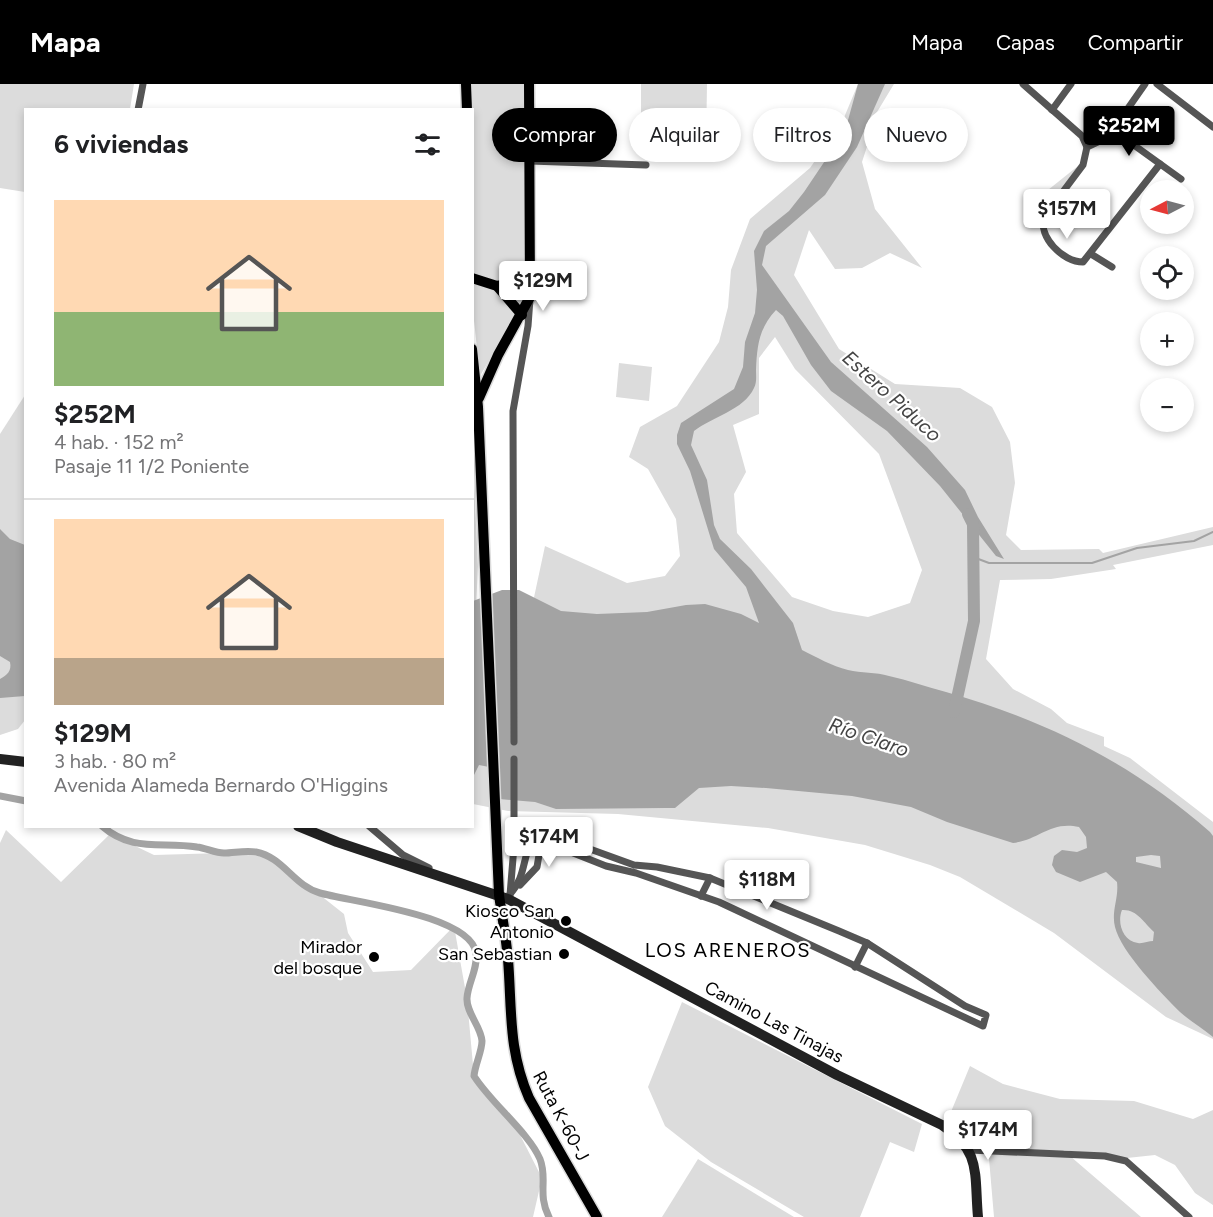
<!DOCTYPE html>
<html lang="es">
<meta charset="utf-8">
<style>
:root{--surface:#fff;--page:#f2f2f2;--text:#202124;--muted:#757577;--line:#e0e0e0;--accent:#000}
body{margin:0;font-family:Figtree,sans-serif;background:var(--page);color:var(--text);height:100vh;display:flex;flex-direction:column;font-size:22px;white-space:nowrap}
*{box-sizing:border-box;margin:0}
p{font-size:20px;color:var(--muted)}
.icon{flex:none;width:33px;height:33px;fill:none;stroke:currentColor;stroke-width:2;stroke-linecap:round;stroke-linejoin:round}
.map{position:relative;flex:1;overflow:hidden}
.details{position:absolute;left:24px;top:24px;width:450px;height:720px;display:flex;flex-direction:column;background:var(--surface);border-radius:0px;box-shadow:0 3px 9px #0003}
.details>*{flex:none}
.guide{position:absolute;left:492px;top:24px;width:570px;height:54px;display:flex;gap:12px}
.needle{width:39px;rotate:264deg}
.controls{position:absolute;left:1140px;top:96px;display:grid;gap:12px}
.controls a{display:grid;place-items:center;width:54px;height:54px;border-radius:50%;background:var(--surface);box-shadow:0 3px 9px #0003;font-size:30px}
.price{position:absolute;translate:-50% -51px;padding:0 14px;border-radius:6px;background:#fff;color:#222;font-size:20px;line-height:39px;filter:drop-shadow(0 2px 3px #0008)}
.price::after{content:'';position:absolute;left:50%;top:36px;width:18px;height:14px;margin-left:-9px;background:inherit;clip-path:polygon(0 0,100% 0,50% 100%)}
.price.selected{background:var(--accent);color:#fff}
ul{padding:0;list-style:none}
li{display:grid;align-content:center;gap:12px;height:318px;padding:0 30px}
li+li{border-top:2px solid var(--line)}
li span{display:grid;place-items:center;height:186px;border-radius:0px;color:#555}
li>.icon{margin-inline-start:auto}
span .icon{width:108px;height:108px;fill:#fffc;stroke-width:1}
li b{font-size:26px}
h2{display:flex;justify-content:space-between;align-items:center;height:72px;padding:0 30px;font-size:26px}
.tag{padding:0 21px;border-radius:27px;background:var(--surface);box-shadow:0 3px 9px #0003;font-size:21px;line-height:54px}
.tag.selected{background:var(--accent);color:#fff}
header{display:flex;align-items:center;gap:36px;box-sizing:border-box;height:84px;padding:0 30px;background:var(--accent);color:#fff}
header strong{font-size:28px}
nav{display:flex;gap:33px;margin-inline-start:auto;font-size:21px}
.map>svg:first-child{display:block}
.green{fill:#dcdcdc;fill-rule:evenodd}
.water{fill:#a3a3a3;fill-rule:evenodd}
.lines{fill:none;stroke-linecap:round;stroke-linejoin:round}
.stream{stroke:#a3a3a3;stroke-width:2}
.canal{stroke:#a3a3a3;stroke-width:7}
.river{stroke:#a3a3a3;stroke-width:12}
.primary-casing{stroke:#dbdbdb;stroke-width:13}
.street{stroke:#555;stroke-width:7}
.secondary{stroke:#222;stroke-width:10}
.primary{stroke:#000;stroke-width:10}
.poi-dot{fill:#000;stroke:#fff;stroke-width:2}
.labels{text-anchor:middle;stroke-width:4.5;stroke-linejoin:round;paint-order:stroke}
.poi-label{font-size:18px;fill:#000;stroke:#fff;text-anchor:end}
.street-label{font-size:18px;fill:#000;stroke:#fff}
.water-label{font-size:20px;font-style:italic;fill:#444;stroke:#fff}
.neighbourhood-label{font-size:20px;letter-spacing:1.5px;fill:#000;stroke:#fff}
</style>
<header>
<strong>Mapa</strong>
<nav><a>Mapa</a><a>Capas</a><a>Compartir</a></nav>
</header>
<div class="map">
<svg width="1213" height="1133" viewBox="0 0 1213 1133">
<rect width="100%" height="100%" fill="#fff"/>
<!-- green -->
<g class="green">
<polygon points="0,0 134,0 130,25 26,26 25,108 0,104"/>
<polygon points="470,0 525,0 525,214 480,292 472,218 472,26 470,25"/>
<polygon points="641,0 707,0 706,62 641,62"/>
<path d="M858 0H894L871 38 873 44 862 78 875 125 922 184 890 169 862 184 835 185 809 146 794 191 839 265 895 300 960 304 992 323 1010 358 1015 399 1006 451 1021 466 1099 465 1103 469 1213 443V461L1113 481 1116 485 1051 495 1000 496 986 575 1013 605 1051 625 1067 639 1104 653V662L1130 674 1213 738V955L1166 933 1054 849 960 793 930 781 865 761 768 744 618 730 508 727 473 720 472 358 478 482 476 523 533 518 545 462 627 499 665 492 680 472 676 435 648 385 629 373 640 343 677 322 719 258 728 223 731 186 750 135 810 84 843 36ZM775 253 795 285 879 370 922 486 910 519 868 533 833 527 792 513 737 449 734 410 746 388 733 341 759 330V274Z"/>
<polygon points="1078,82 1041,134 1028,122"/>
<polygon points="619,279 652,283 649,317 616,313"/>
<polygon points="25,311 25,636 18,645 0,651 0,350"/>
<polygon points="6,746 61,798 110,750 154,771 223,769 272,773 344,830 348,849 373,888 411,886 454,842 467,915 474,992 518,1047 542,1094 533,1133 0,1133 0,759"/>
<polygon points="682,918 922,1040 914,1068 890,1058 860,1133 804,1133 711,1078 665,1042 648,1003"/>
<polygon points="970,982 1003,1000 1060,1015 1134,1017 1193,1035 1213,1026 1213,1121 1195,1109 1175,1081 1155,1071 1127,1074 1063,1066 1141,1133 994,1133 988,1063 1001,1055 975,1056 948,1035"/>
<polygon points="698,1075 794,1133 662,1133"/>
</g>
<!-- water -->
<g class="water">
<path d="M858 0H885L857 63 825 111 766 162 762 181 831 278 927 363 965 406 978 433 1004 475 996 472 940 402 887 347 831 307 811 281 783 232 776 226C759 244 757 262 756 286 756 291 757 299 754 304 744 326 712 333 694 347L691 361 707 396 714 441 720 455 751 485 793 539 802 566C816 573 832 582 848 586 861 589 876 588 889 592 908 596 927 603 946 608 1045 636 1132 679 1210 748L1213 752V953C1202 944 1190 937 1180 928 1161 909 1121 868 1115 843 1111 827 1119 814 1117 798L1106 788 1080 798 1056 788 1052 781 1054 772 1062 766 1077 768 1087 764 1086 753 1079 743C1049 737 1040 756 1013 759L947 738 911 723 852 712 766 704 731 702 699 704 675 724H665L556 725 535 718 499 715 494 684 479 681 473 693V517L502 506H519L561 527 597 530 647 528 686 521 705 520 741 530 759 539 746 503 714 465 690 387 677 360V351L681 339 734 305 743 283 745 258 755 229 757 206 754 167 764 147 789 127 804 108 845 47ZM1151 771 1160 772 1161 784 1136 778V773ZM1122 826C1137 825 1144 839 1154 848L1153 857C1149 857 1142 860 1138 859 1122 857 1117 838 1122 826Z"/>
<path d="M0 445 10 455 25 461V612L0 614V595C7 591 12 587 10 578L0 572Z"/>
</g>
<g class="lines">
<!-- stream -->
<polyline class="stream" points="973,473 989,479 1092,479 1137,464 1194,457 1213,448"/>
<!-- canal -->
<g class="canal">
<polyline points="0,712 26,717"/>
<path d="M102 742C133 769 162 757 197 763 206 764 215 769 224 769 234 769 245 766 256 768 283 773 294 802 320 809 352 818 471 831 476 869 478 885 468 899 467 914 466 929 481 942 482 957 482 967 475 981 474 992 491 1019 529 1049 540 1075 548 1095 537 1110 549 1133"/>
</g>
<!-- river -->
<polyline class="river" points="954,628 974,537 973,440 968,430"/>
<defs>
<g id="primary">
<polyline points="466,0 467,26"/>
<polyline points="472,194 497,202 522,231"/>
<polyline points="497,202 517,198 530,188"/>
<path d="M472 265 478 323 499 811C502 832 506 853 508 875 512 926 508 966 529 1014L597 1133"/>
<polyline points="479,314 498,271 530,213 529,0"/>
</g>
</defs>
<!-- primary casing -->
<use href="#primary" class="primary-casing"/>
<!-- street -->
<g class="street">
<polyline points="1023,0 1082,52 1087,63"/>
<path d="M1145 0 1108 53 1087 63 1083 81 1044 133C1038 153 1063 178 1083 178L1160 80"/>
<polyline points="1157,0 1213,43"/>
<polyline points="138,26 143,0"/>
<polyline points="1052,26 1071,0"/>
<polyline points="1113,46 1181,95"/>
<polyline points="530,77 646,81"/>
<polyline points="1091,170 1112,183"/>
<polyline points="514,658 513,327 528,242 530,215"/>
<polyline points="369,742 403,771 429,784"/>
<polyline points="520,801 537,783 542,753"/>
<path d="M510 810C526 793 522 774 533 753L543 748 634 781 657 783 710 794 839 847 867 859 965 922 986 931 983 942 719 818 636 789 606 782 533 753"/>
<polyline points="510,811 514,762 514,675"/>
<polyline points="701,812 710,794"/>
<polyline points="855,883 867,859"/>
<polyline points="970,1066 1105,1072 1126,1077 1189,1133"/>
</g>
<!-- secondary -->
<g class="secondary">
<polyline points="0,675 26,678"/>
<path d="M298 742 337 758 508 815 837 991 942 1041C982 1067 974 1090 978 1133"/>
</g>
<!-- primary -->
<use href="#primary" class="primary"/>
</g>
<!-- markers -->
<g class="poi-dot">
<circle cx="566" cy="837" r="6"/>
<circle cx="564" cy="870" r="6"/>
<circle cx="374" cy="873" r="6"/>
</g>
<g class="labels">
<!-- poi labels -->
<g class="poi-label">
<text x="554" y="833">Kiosco San<tspan x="554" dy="21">Antonio</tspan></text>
<text x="362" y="869">Mirador<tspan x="362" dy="21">del bosque</tspan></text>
<text x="552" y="876">San Sebastian</text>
</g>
<!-- street labels -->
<g class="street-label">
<text transform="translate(774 938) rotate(28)" y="6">Camino Las Tinajas</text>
<text transform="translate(561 1032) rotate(62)" y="6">Ruta K-60-J</text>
</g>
<!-- water labels -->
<g class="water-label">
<text transform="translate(892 312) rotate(42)" y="7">Estero Piduco</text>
<text transform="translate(869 653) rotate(19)" y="7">Río Claro</text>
</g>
<!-- neighbourhood labels -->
<g class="neighbourhood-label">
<text x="728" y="873">LOS ARENEROS</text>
</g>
</g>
</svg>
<div class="controls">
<a><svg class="needle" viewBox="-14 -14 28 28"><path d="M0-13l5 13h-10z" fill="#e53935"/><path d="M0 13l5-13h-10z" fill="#757577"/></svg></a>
<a><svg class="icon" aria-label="locate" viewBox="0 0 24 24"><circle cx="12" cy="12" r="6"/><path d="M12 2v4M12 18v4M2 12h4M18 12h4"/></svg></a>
<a>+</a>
<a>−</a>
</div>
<b class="price selected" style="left:1129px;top:73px">$252M</b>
<b class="price" style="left:1067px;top:156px">$157M</b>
<b class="price" style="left:543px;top:228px">$129M</b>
<b class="price" style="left:549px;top:784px">$174M</b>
<b class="price" style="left:767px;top:827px">$118M</b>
<b class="price" style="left:988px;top:1077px">$174M</b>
<div class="guide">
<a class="tag selected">Comprar</a>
<a class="tag">Alquilar</a>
<a class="tag">Filtros</a>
<a class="tag">Nuevo</a>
</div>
<section class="details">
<h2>6 viviendas<svg class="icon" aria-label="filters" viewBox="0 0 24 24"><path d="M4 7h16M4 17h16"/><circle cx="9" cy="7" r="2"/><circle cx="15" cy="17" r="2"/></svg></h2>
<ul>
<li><span style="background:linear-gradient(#ffd9b3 60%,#8fb573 0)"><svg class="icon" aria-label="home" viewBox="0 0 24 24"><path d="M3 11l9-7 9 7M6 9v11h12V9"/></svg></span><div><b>$252M</b><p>4 hab. · 152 m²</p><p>Pasaje 11 1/2 Poniente</p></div></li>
<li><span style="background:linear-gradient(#ffd9b3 75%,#b9a48a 0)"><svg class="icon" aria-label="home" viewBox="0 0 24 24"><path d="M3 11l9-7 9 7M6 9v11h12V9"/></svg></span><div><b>$129M</b><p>3 hab. · 80 m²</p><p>Avenida Alameda Bernardo O'Higgins</p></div></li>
</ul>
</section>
</div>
